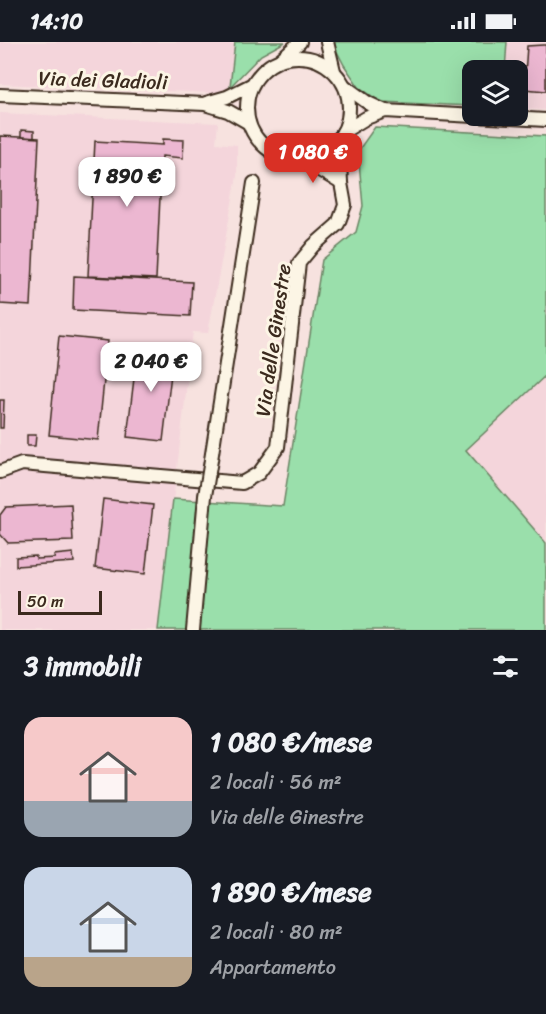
<!DOCTYPE html>
<html lang="it">
<meta charset="utf-8">
<style>
:root{--surface:#171b24;--page:#20242c;--text:#f1f3f6;--muted:#9ea1a6;--accent:#d93025}
body{margin:0;font-family:Sriracha,sans-serif;background:var(--page);color:var(--text);height:100vh;display:flex;flex-direction:column;font-size:22px;white-space:nowrap}
*{box-sizing:border-box;margin:0}
p{font-size:20px;color:var(--muted)}
.icon{flex:none;width:33px;height:33px;fill:none;stroke:currentColor;stroke-width:2;stroke-linecap:round;stroke-linejoin:round}
.map{position:relative;height:588px;overflow:hidden}
.side{display:flex;flex-direction:column;background:var(--surface);flex:1}
.side>*{flex:none}
.buttons{position:absolute;left:462px;top:18px;display:grid;gap:12px}
.buttons a{display:grid;place-items:center;width:66px;height:66px;border-radius:12px;background:var(--surface);box-shadow:0 6px 24px #0002;font-size:30px}
.scale{position:absolute;left:18px;bottom:15px;width:84px;box-sizing:border-box;padding-left:6px;border:3px solid #3b2a1e;border-top:0;font-size:16px;line-height:21px;white-space:nowrap;color:#3b2a1e;-webkit-text-stroke:4px #fcf5e5;paint-order:stroke}
.price{position:absolute;translate:-50% -51px;padding:0 14px;border-radius:12px;background:#fff;color:#222;font-size:20px;line-height:39px;filter:drop-shadow(0 2px 3px #0008)}
.price::after{content:'';position:absolute;left:50%;top:36px;width:18px;height:14px;margin-left:-9px;background:inherit;clip-path:polygon(0 0,100% 0,50% 100%)}
.price.current{background:var(--accent);color:#fff}
ul{padding:0;list-style:none}
li{display:flex;align-items:center;gap:18px;height:150px;padding:0 24px}
li span{display:grid;place-items:center;flex:none;width:168px;height:120px;border-radius:18px;color:#555}
li>.icon{margin-inline-start:auto}
span .icon{width:72px;height:72px;fill:#fffc;stroke-width:1}
li b{font-size:26px}
h2{display:flex;justify-content:space-between;align-items:center;height:72px;padding:0 24px;font-size:26px}
.status{display:flex;justify-content:space-between;align-items:center;height:42px;padding:0 30px;background:var(--surface);direction:ltr}
.status svg{height:16px;fill:currentColor}
.map>svg:first-child{display:block}
.built{fill:#f4d5db}
.green{fill:#9adfab;stroke:#6a8464;stroke-width:1.5}
.building{fill:#ecb7d1;stroke:#3b2a1e;stroke-width:1.5}
.lines{fill:none;stroke-linecap:round;stroke-linejoin:round}
.minor-casing{stroke:#3b2a1e;stroke-width:16}
.minor{stroke:#fcf5e5;stroke-width:12}
.minor-bridge-casing{stroke:#3b2a1e;stroke-width:16;stroke-linecap:butt}
.minor-bridge{stroke:#fcf5e5;stroke-width:12}
.labels{text-anchor:middle;stroke-width:6;stroke-linejoin:round;paint-order:stroke}
.street-label{font-size:20px;fill:#3b2a1e;stroke:#fcf5e5}
</style>
<div class="status"><b>14:10</b><svg viewBox="0 0 49 12"><path d="M0 12V9h3v3zM5 12V6h3v6zM10 12V3h3v9zM15 12V0h3v12zM26 1h20v11H26zM47 4h2v5h-2z"/></svg></div>
<div class="map">
<svg width="546" height="588" viewBox="0 0 546 588">
<rect width="100%" height="100%" fill="#f7e2df"/>
<filter id="ink" filterUnits="userSpaceOnUse"><feTurbulence type="fractalNoise" baseFrequency=".0167" numOctaves="2"/><feDisplacementMap in="SourceGraphic" scale="12" xChannelSelector="R" yChannelSelector="G"/><feConvolveMatrix kernelMatrix="1 2 1 2 8 2 1 2 1" color-interpolation-filters="sRGB"/></filter>
<g filter="url(#ink)">
<!-- built -->
<g class="built">
<polygon points="0,0 235,0 230,45 215,51 0,42"/>
<polygon points="507,0 546,0 546,68 518,67 518,28 505,28"/>
<polygon points="0,71 218,81 216,101 237,103 237,134 208,291 193,290 158,588 0,588"/>
<polygon points="546,333 546,501 466,408"/>
</g>
<!-- green -->
<g class="green">
<polygon points="235,0 285,0 261,13 230,45"/>
<polygon points="332,0 507,0 505,28 472,28 472,64 381,60 359,45 344,23"/>
<polygon points="375,85 546,94 546,333 466,408 546,501 546,588 158,588 173,457 283,464 322,218 356,190 363,164 358,109"/>
</g>
<!-- building -->
<g class="building">
<polygon points="543,3 546,3 546,49 524,47 527,4"/>
<polygon points="21,88 34,89 34,96 21,95"/>
<polygon points="0,94 39,96 31,264 0,262"/>
<polygon points="163,97 184,98 183,116 162,114 156,237 88,234 95,99 163,103"/>
<polygon points="74,234 192,240 190,274 73,268"/>
<polygon points="59,294 108,299 98,398 49,393"/>
<polygon points="138,303 174,307 163,399 127,395"/>
<polygon points="0,358 4,358 3,386 0,386"/>
<polygon points="27,393 36,393 35,404 27,404"/>
<polygon points="103,457 153,463 145,532 95,526"/>
<polygon points="71,462 73,499 8,501 0,492 0,473 6,465"/>
<polygon points="73,511 74,520 16,524 16,515 36,514 36,517 55,516 54,513"/>
</g>
<g class="lines">
<defs>
<g id="minor">
<polyline points="327,0 334,29"/>
<circle cx="298" cy="66" r="51"/>
<polyline points="281,17 300,0"/>
<polyline points="346,45 368,61 385,69"/>
<polyline points="0,53 205,62 228,69 249,81"/>
<polyline points="206,61 227,55 251,43"/>
<polyline points="343,90 366,76 385,69 546,78"/>
<polyline points="301,117 341,141"/>
<polyline points="211,418 254,141"/>
<polyline points="0,430 22,422 242,441 259,431 278,405 299,221 313,204 338,182 345,163 341,141 339,96"/>
<polyline points="193,588 205,454"/>
</g>
</defs>
<!-- minor casing -->
<use href="#minor" class="minor-casing"/>
<!-- minor -->
<use href="#minor" class="minor"/>
<defs>
<polyline id="minor-bridge" points="205,454 211,418"/>
</defs>
<!-- minor-bridge casing -->
<use href="#minor-bridge" class="minor-bridge-casing"/>
<!-- minor-bridge -->
<use href="#minor-bridge" class="minor-bridge"/>
</g>
</g>
<g class="labels">
<!-- street labels -->
<g class="street-label">
<text transform="translate(103 38) rotate(2)" y="7">Via dei Gladioli</text>
<text transform="translate(273 298) rotate(-82)" y="7">Via delle Ginestre</text>
</g>
</g>
</svg>
<div class="buttons">
<a><svg class="icon" aria-label="layers" viewBox="0 0 24 24"><path d="M12 4l9 5-9 5-9-5zM3 14l9 5 9-5"/></svg></a>
</div>
<div class="scale">50 m</div>
<b class="price current" style="left:313px;top:142px">1 080 €</b>
<b class="price" style="left:127px;top:166px">1 890 €</b>
<b class="price" style="left:151px;top:351px">2 040 €</b>
</div>
<section class="side">
<h2>3 immobili<svg class="icon" aria-label="filters" viewBox="0 0 24 24"><path d="M4 7h16M4 17h16"/><circle cx="9" cy="7" r="2"/><circle cx="15" cy="17" r="2"/></svg></h2>
<ul>
<li><span style="background:linear-gradient(#f6c9c9 70%,#9aa5b1 0)"><svg class="icon" aria-label="home" viewBox="0 0 24 24"><path d="M3 11l9-7 9 7M6 9v11h12V9"/></svg></span><div><b>1 080 €/mese</b><p>2 locali · 56 m²</p><p>Via delle Ginestre</p></div></li>
<li><span style="background:linear-gradient(#c9d6e8 75%,#b9a48a 0)"><svg class="icon" aria-label="home" viewBox="0 0 24 24"><path d="M3 11l9-7 9 7M6 9v11h12V9"/></svg></span><div><b>1 890 €/mese</b><p>2 locali · 80 m²</p><p>Appartamento</p></div></li>
</ul>
</section>
